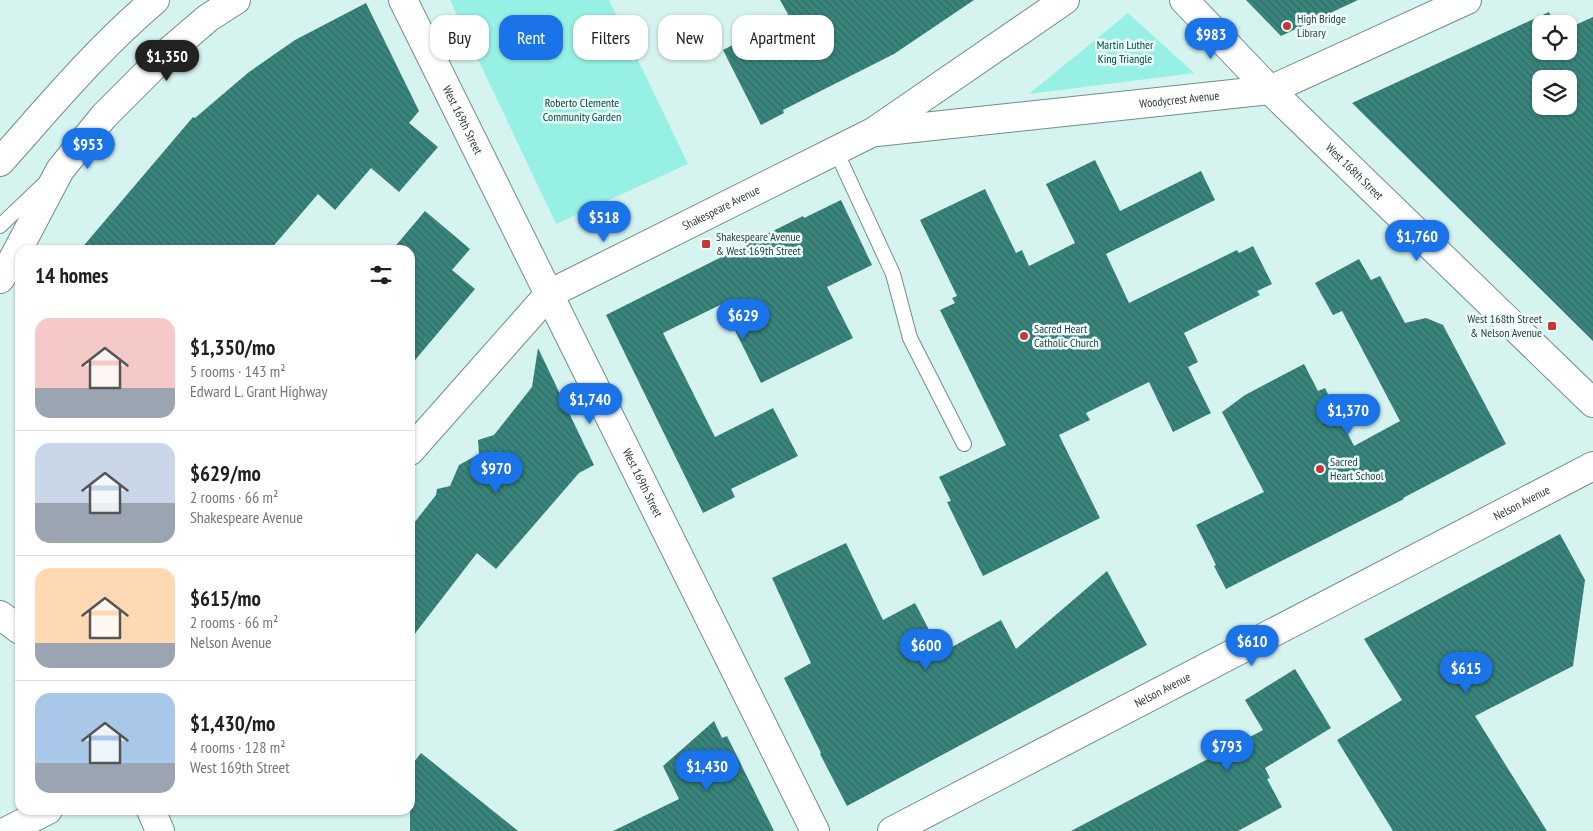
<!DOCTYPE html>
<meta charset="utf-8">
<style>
:root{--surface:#fff;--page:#f6f6f6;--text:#202124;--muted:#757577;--line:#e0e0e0;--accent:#1a73e8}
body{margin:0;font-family:"PT Sans Narrow",sans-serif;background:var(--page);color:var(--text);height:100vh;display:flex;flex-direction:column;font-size:19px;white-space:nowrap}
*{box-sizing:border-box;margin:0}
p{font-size:16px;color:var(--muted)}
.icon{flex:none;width:28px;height:28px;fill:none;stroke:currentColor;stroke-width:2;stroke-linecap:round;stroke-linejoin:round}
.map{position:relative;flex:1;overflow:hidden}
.drawer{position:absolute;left:15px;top:245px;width:400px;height:570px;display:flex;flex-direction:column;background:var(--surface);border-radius:15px;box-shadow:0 1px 4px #0004}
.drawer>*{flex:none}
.top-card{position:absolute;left:430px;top:15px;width:475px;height:45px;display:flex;gap:10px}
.tools{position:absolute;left:1532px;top:15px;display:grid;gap:10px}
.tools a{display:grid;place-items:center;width:45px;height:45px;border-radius:10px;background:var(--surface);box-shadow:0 1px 4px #0004;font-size:25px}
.price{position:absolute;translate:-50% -42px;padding:0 11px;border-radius:18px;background:var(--accent);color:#fff;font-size:16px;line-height:32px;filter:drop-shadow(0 1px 2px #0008)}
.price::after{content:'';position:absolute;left:50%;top:30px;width:15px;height:11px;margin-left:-8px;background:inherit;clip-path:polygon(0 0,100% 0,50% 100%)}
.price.active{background:#222;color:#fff}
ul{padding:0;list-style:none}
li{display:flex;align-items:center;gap:15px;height:125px;padding:0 20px}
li+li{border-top:1px solid var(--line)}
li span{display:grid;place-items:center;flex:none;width:140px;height:100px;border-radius:15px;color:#555}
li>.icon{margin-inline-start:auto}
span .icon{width:60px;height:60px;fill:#fffc;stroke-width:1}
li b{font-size:21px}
h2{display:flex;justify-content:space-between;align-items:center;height:60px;padding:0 20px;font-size:21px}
.chip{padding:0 18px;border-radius:15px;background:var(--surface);box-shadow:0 1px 4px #0004;font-size:18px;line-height:45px}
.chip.active{background:var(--accent);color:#fff}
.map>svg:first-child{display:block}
.green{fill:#96f0e3}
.building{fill:url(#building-back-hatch);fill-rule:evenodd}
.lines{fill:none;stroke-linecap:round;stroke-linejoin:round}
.service-casing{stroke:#728d89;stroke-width:16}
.minor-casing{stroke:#728d89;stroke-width:30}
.secondary-casing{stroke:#728d89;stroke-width:30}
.service{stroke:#fff;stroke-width:14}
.minor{stroke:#fff;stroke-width:28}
.secondary{stroke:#fff;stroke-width:28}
.poi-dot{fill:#c5363d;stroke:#ecfefb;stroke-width:2}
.labels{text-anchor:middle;stroke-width:5;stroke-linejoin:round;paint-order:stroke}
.poi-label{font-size:12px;fill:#303c3a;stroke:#ecfefb;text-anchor:start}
.park-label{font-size:12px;fill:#00443d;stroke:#ecfefb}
.street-label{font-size:12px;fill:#303c3a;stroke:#ecfefb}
</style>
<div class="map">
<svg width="1593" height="831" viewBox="0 0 1593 831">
<defs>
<pattern id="building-back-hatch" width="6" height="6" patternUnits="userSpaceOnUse" patternTransform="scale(1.25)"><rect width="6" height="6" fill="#39847b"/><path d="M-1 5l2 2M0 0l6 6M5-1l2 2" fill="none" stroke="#306d66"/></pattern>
</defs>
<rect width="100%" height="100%" fill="#d6f4ef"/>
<!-- green -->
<g class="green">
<polygon points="450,0 609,0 688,164 556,224"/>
<polygon points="1128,13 1194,73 1029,94"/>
</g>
<!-- building -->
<g class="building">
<polygon points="780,0 974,0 894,54 783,110 784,113 761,125 723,50 789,16"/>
<polygon points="1246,0 1358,0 1281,36"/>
<polygon points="366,3 419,111 409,123 438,147 399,192 371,168 335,210 318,194 270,250 80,250 193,117 195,118 249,72 295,40"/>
<path d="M1549 12 1554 23 1568 16 1573 26 1593 17V341L1352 103ZM1541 24H1569V51H1541ZM1541 79H1569V106H1541Z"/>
<polygon points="1095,160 1120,211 1201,171 1215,200 1106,254 1129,303 1237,250 1239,253 1253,246 1272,284 1257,291 1260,295 1184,333 1198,362 1188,367 1211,413 1173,432 1149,382 1086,413 1090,420 1059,435 1100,518 983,576 947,502 951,501 939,477 1006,445 940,310 955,303 952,298 957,296 920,220 985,189 1016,253 1022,250 1029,266 1075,243 1046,184"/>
<polygon points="841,200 872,265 827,287 853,338 761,383 722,304 663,333 715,437 773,408 798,456 731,489 735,497 703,513 606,315 803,216 804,218"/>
<polygon points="425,211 470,249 452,270 475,289 410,366 410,250 392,250"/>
<polygon points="1359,259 1371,280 1380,276 1405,323 1426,318 1443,325 1506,444 1403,498 1404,499 1226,589 1214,566 1216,565 1196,525 1264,492 1222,412 1245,395 1304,364 1318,391 1325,388 1354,446 1400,421 1342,311 1333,315 1315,283"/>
<polygon points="538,348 594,465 579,473 496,569 477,553 410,640 410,528 436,495 437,489 450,486 459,465 479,454 478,440 494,435 532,387"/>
<polygon points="1560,534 1585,580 1573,666 1475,716 1547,831 1393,831 1337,740 1402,700 1364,639"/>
<polygon points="846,543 883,620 915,603 941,653 1001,620 1016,649 1107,571 1147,645 847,806 820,754 821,753 784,678 811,663 772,578"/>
<polygon points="1295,669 1331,728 1265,768 1270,778 1267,779 1282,807 1238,831 1071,831 1263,730 1245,700"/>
<polygon points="714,721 722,738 727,736 774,831 613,831 679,799 663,766"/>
<polygon points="421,753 518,831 410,831 410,767"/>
</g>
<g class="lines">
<defs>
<g id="service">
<polyline points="836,151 893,274 910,338 964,444"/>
<polyline points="0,226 43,185"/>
</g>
<g id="minor">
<path id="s1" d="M403 0 815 831"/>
<path id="s2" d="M1184 0 1270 90 1593 403"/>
<path id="s3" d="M877 132 1270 90 1467 0"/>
<path id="s4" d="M410 451 549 294 873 132 1065 0"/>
<polyline points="0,615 20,630"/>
<polyline points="151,810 160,831"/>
<polyline points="7,831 48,810"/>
<path id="s5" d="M892 831 1593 466"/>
</g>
<g id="secondary">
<path d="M0 162C50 106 97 49 155 0"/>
<polyline points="0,279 12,261 60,170 104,116 167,53 208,18 236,0"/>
</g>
</defs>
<!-- service casing -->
<use href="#service" class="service-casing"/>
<!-- minor casing -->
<use href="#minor" class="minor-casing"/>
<!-- secondary casing -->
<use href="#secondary" class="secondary-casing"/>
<!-- service -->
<use href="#service" class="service"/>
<!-- minor -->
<use href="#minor" class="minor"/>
<!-- secondary -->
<use href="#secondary" class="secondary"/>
</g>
<!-- markers -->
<g class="poi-dot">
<circle cx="1287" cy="26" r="5"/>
<rect x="701" y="239" width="10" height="10" rx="2.5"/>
<rect x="1547" y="321" width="10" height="10" rx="2.5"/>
<circle cx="1024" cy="336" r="5"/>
<circle cx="1320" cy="469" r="5"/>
</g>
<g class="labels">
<!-- poi labels -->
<g class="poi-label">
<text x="1297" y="23">High Bridge<tspan x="1297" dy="14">Library</tspan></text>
<text x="716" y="241">Shakespeare Avenue<tspan x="716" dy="14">&amp; West 169th Street</tspan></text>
<text x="1542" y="323" text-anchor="end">West 168th Street<tspan x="1542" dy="14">&amp; Nelson Avenue</tspan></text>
<text x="1034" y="333">Sacred Heart<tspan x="1034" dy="14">Catholic Church</tspan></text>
<text x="1330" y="466">Sacred<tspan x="1330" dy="14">Heart School</tspan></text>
</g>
<!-- park labels -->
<g class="park-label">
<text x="1125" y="49">Martin Luther<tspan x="1125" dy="14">King Triangle</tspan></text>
<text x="582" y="107">Roberto Clemente<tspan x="582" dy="14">Community Garden</tspan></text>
</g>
<!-- street labels -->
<g class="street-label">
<text dy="4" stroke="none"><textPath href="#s3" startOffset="304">Woodycrest Avenue</textPath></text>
<text dy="4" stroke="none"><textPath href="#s1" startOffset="134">West 169th Street</textPath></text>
<text dy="4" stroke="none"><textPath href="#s2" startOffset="242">West 168th Street</textPath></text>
<text dy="4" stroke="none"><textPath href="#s4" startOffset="402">Shakespeare Avenue</textPath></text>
<text dy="4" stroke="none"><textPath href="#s1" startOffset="539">West 169th Street</textPath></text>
<text dy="4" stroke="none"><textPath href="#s5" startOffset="710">Nelson Avenue</textPath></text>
<text dy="4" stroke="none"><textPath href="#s5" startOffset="305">Nelson Avenue</textPath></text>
</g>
</g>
</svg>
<div class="tools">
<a><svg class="icon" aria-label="locate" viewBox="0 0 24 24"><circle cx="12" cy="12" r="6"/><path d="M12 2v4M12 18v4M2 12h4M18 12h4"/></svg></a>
<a><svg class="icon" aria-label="layers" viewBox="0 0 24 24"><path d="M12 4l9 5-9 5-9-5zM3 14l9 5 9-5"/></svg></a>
</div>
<b class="price" style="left:1211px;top:60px">$983</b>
<b class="price active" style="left:167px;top:82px">$1,350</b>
<b class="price" style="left:88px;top:170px">$953</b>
<b class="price" style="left:604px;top:243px">$518</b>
<b class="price" style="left:1417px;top:262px">$1,760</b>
<b class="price" style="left:743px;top:341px">$629</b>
<b class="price" style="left:590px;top:425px">$1,740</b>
<b class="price" style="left:1348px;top:436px">$1,370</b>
<b class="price" style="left:496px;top:494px">$970</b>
<b class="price" style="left:1252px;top:667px">$610</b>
<b class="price" style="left:926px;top:671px">$600</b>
<b class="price" style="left:1466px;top:694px">$615</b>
<b class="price" style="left:1227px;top:772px">$793</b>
<b class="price" style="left:707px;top:792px">$1,430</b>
<div class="top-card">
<a class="chip">Buy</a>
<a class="chip active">Rent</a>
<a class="chip">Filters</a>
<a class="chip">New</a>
<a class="chip">Apartment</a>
</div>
<section class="drawer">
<h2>14 homes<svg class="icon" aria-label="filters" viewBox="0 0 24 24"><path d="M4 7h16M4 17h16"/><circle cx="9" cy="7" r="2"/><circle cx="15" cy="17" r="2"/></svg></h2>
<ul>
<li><span style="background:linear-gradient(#f6c9c9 70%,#9aa5b1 0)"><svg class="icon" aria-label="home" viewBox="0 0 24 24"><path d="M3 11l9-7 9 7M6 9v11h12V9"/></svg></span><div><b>$1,350/mo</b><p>5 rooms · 143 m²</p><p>Edward L. Grant Highway</p></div></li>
<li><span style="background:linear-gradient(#c9d6e8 60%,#9aa5b1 0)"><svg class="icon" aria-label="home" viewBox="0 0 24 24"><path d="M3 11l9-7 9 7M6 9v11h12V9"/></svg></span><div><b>$629/mo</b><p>2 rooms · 66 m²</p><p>Shakespeare Avenue</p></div></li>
<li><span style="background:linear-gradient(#ffd9b3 75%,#9aa5b1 0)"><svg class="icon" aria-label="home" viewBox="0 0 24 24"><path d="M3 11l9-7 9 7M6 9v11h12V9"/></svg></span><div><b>$615/mo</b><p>2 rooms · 66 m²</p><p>Nelson Avenue</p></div></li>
<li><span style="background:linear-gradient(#a9c7e8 70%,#9aa5b1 0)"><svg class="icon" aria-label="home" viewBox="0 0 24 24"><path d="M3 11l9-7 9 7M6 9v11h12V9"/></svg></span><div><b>$1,430/mo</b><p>4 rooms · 128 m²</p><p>West 169th Street</p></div></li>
</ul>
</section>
</div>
